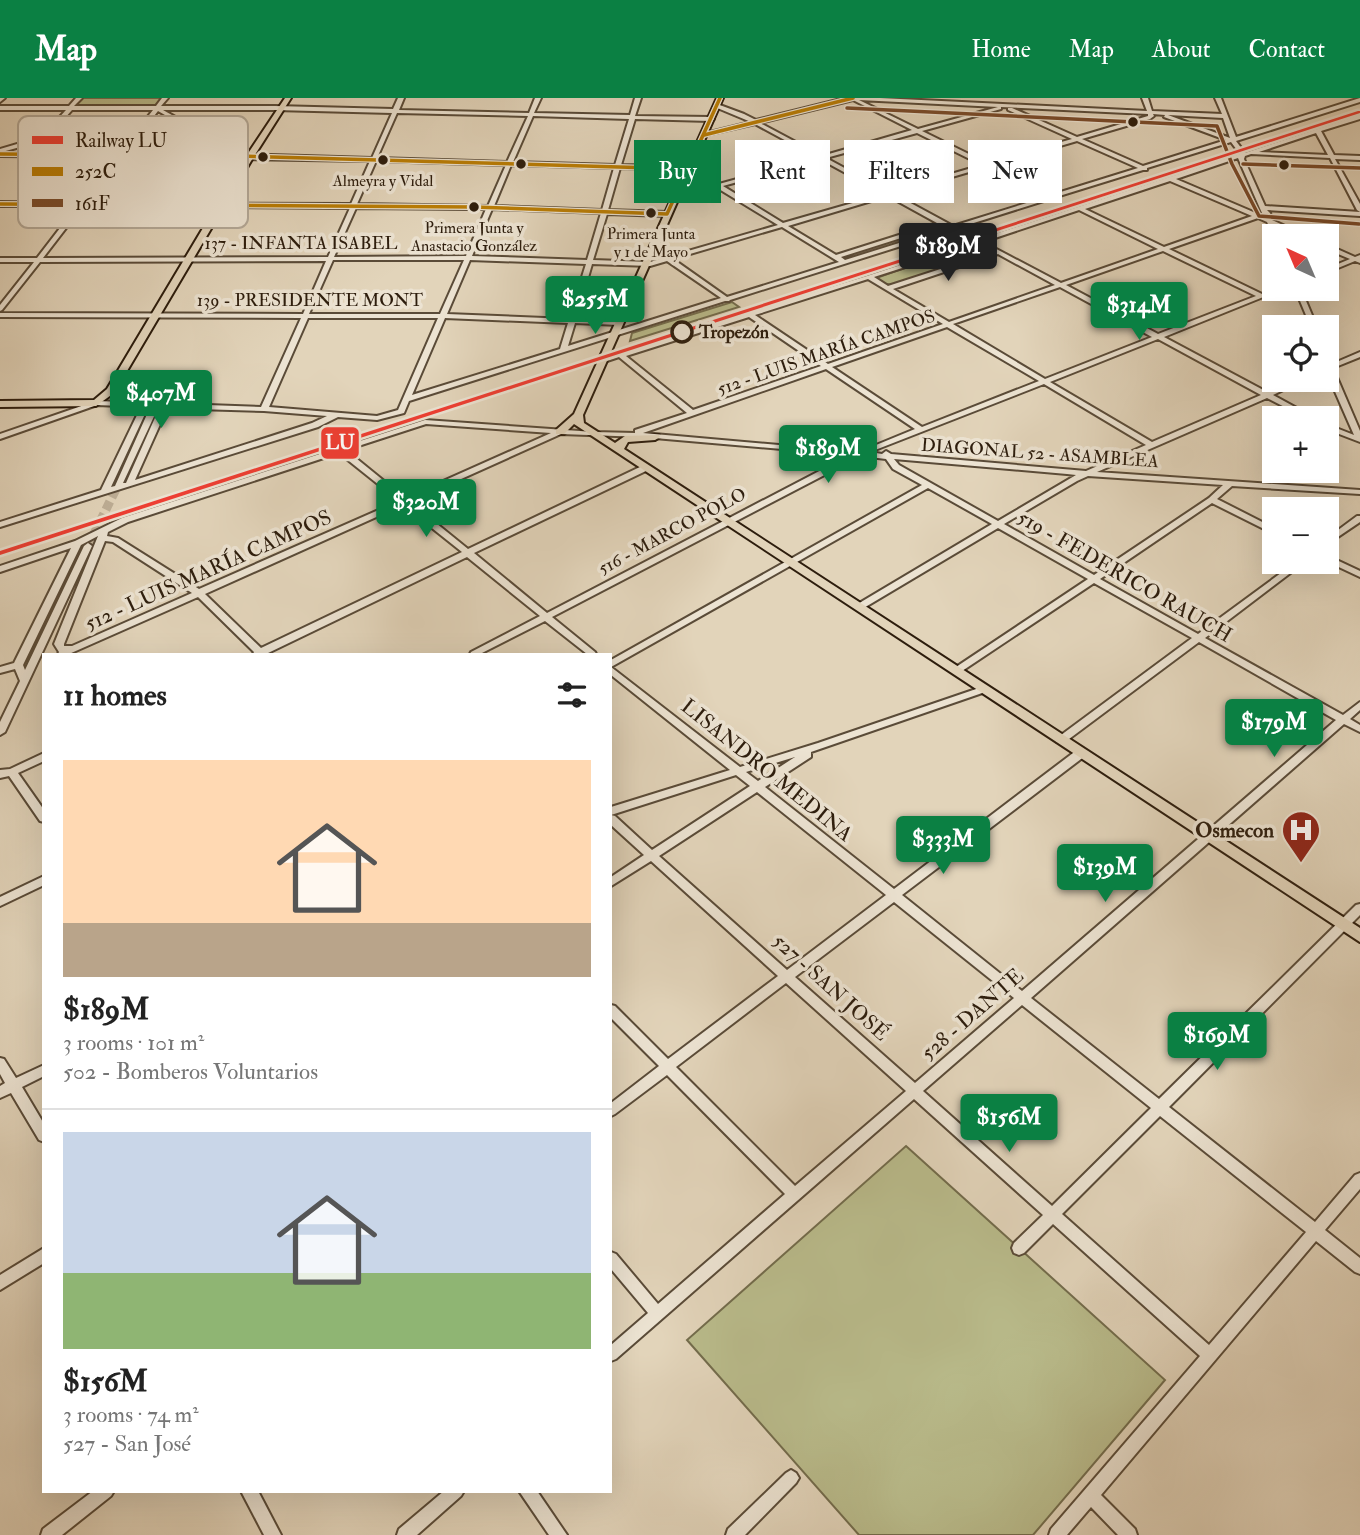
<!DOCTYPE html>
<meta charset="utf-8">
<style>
:root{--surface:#fff;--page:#f2f2f2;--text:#222;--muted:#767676;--line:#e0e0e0;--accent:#0b8043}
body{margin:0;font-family:"IM FELL Double Pica",serif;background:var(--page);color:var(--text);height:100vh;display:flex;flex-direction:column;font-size:26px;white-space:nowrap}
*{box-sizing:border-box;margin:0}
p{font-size:23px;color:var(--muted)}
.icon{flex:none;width:38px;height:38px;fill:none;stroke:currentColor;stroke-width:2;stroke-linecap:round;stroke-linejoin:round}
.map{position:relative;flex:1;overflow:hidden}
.panel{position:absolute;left:42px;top:555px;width:570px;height:840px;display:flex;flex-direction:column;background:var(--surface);border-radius:0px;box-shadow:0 7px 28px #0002}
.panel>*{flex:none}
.top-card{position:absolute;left:634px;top:42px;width:621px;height:63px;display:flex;gap:14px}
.needle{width:46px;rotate:316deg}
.controls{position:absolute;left:1262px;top:126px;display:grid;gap:14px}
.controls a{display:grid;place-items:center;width:77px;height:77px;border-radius:0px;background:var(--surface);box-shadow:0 7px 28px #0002;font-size:35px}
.price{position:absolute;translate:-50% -60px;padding:0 16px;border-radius:7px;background:var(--accent);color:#fff;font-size:23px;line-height:46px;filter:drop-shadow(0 2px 4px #0008)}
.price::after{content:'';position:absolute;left:50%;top:42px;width:21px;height:16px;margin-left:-10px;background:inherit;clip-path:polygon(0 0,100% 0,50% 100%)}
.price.current{background:#222;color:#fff}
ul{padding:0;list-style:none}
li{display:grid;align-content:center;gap:14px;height:371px;padding:0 21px}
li+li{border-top:2px solid var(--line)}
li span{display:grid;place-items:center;height:217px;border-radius:0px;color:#555}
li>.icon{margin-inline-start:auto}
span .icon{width:126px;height:126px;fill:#fffc;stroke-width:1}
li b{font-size:30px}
h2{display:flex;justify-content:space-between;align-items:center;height:84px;padding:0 21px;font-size:30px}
.pill{padding:0 24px;border-radius:0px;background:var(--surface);box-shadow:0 7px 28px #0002;font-size:24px;line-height:63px}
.pill.current{background:var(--accent);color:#fff}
header{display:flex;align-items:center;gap:42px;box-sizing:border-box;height:98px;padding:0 35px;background:var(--accent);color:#fff}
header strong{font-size:33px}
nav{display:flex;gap:38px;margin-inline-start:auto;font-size:24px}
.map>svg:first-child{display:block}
.green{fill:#b9bb8b;stroke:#736c4c;stroke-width:2}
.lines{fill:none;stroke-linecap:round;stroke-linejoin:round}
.minor-tunnel-far1{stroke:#beaf97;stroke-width:7;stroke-dasharray:7 3.5;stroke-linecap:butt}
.minor-tunnel{stroke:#beaf97;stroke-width:9;stroke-dasharray:9 4.5;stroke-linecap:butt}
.minor-casing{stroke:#5a4b38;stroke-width:4}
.major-casing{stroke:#2d1d0d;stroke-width:4}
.minor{fill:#ece3d2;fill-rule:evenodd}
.major{fill:#e2d4ba;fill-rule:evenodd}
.bus-1-casing{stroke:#ece3d2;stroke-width:6}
.bus-2-casing{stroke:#ece3d2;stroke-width:6}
.bus-1{stroke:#ba7d04;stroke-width:3.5}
.bus-2{stroke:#7a4b2a;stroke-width:3.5}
.rail-1-casing{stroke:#ece3d2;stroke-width:5}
.rail-1{fill:#ef3e33;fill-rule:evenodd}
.bus-dot{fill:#2d1d0d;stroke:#ece3d2;stroke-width:2.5}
.stop-dot{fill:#ece3d2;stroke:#2d1d0d;stroke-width:3.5}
.labels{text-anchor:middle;stroke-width:7;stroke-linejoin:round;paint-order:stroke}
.far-bus-label{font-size:16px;fill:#2d1d0d;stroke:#ece3d2}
.far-street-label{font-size:18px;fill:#2d1d0d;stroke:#ece3d2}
.far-stop-label{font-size:18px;font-weight:bold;fill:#2d1d0d;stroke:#ece3d2;text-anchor:start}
.street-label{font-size:21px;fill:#2d1d0d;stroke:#ece3d2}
.poi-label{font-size:21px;font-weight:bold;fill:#2d1d0d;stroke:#ece3d2;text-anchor:end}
.key{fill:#ece3d2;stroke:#b3a897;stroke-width:2}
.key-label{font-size:19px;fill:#2d1d0d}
.line-badge{stroke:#ece3d2;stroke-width:2.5}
.badge-label{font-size:19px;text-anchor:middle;font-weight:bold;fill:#fff}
</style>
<header>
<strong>Map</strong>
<nav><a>Home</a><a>Map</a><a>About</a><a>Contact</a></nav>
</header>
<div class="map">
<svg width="1360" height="1437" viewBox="0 0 1360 1437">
<rect width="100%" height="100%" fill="#e2d4ba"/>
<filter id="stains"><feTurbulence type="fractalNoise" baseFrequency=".00286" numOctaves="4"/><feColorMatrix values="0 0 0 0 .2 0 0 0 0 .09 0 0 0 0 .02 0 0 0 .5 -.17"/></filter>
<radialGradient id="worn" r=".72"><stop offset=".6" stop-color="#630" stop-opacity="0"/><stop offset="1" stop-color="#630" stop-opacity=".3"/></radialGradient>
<!-- green -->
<g class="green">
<polygon points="79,0 165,0 157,10 70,11"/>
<polygon points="974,146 992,154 893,187 886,186 876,180"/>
<polygon points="732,204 739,209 630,243 632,235"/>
<polygon points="906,1048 1165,1282 1033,1437 859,1437 687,1242"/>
</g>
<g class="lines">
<!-- minor-tunnel-far1 -->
<polyline class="minor-tunnel-far1" points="115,392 118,387"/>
<!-- minor-tunnel -->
<polyline class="minor-tunnel" points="88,448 116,391"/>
<defs>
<g id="minor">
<polygon points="0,0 5,0 0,4"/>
<path d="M76 0H82L74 8H156L162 0H168L161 8H275L393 11 398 0H404L399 12 529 15 535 0H541L534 15 630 17 635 0H641L635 18 711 19 714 21 711 23 635 21 621 67 682 68 700 75 719 86 816 59 755 26 702 38V36L751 24 715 9 717 6 744 16 756 22 845 0H880L1147 13 1142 0H1148L1152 13 1222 16 1215 0H1221L1236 39 1360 0V4L1236 43 1245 55 1360 17V21L1321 33 1334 57 1360 58V62L1335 61 1360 106V114L1357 112 1330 60 1251 56 1245 58 1244 61 1265 108 1360 114V118L1267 112 1270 115 1272 122 1307 138H1299L1274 127 1279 138 1274 139 1267 124 1258 120 1169 151 1262 196 1275 191H1283L1164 239 1267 294 1295 282H1304L1273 297 1315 320H1306L1267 300 1097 374 1360 392V396L1232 388 1217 401 1274 430V436L1212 405 1100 481 1198 536 1296 464H1305L1205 540 1343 617 1360 604V612L1350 621 1360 627V634L1344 626 1031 900 1159 1001 1356 807 1360 806V817L1169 1009 1315 1124 1355 1077 1360 1075V1091L1325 1132 1360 1160V1176L1355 1174 1316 1143 1101 1397 1135 1431 1137 1437H1118L1091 1409 1067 1437H1049L1051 1431 1200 1258 1053 1126 1024 1155 1019 1157 1014 1155 1012 1150 1014 1145 1043 1117 914 1001 616 1261 611 1263V1247L648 1215 611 1171V1154L616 1156 658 1206 785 1096 667 977 615 1016 611 1018V1005L659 968 611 920V907L615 908 668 961 778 878 651 763 611 788V779L644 757 611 727V717L615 718 652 752 750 688 736 677 611 717V709L730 672 611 577V562L922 387 893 371 886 361 861 358 552 519 595 554 596 556H587L545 523 480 556H470L471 554 540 518 467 459 266 556H253L254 554 198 499 69 556H58L59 554 54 546 98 438 81 447 23 567 25 572 84 448 88 445 92 448 5 634 0 637V624L20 583 15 571 0 575V569L14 565 71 450 0 474V468L75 443 122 420 425 322 594 334 635 335V332L687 315 619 259 601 265 597 263 598 261 867 178 1240 56 1231 44 1147 70V72H1143L1056 99 1055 101H1050L730 202 729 203H725L409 303 404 315 377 322 338 319 318 329 0 429V424L101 392 138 315 146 309 97 307 0 341V336L96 303 261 309 301 220 0 219V215L303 216 326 163 40 164 2 212 0 213V207L34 164H0V160H37L77 108H0V104L80 105 116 59 0 58V51L41 39 66 12H0V8H69ZM853 2 912 32 822 58 760 25ZM859 2 998 9 918 31ZM1001 9 1148 16V18L1077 39 1012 10H1008V12L1072 41 987 65 922 33 1001 11ZM72 12H153L119 55H34ZM163 12H275L392 15 372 60 241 56ZM158 13 233 56 125 55ZM397 15 528 18 507 64 377 60ZM1153 16 1165 17 1164 19 1226 42 1143 68 1082 41 1150 21 1154 18ZM1168 17 1223 20 1230 40ZM533 18 629 21 615 67 513 64ZM917 35 982 67 889 94 826 60ZM1316 35 1328 57 1259 54ZM1077 43 1138 70 1051 97 992 68ZM38 44 28 55 1 54H2ZM122 59 370 63 351 106 86 105ZM1238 60 1262 115 1258 116 1176 81ZM820 61 884 96 783 125 723 88ZM376 63 506 67 488 108 357 106ZM511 67 614 70 602 112 494 108ZM986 69 1046 99 953 128 894 96ZM620 70 681 72 696 77 778 127 650 164 593 162 607 116 667 118 670 116 667 114 608 112ZM1170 83 1252 118 1164 149 1085 111ZM888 98 937 125 836 157 788 128ZM83 108 350 110 328 159 43 160ZM356 110 474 111H486L466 158 334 159ZM492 111 601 115 587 162 472 158ZM1079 112 1158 151 1061 185 983 144ZM942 127 947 130 845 162 841 159ZM782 129 839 164 727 199 673 161ZM977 146 993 154 888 188 874 179ZM1163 153 1256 198 1158 236 1066 187ZM998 156 1055 187 949 224 893 191ZM333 162H464L440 216H309ZM470 162 586 166 569 221 447 216ZM667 163 721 200 568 248 575 225 619 227 622 225 619 223 576 221 592 166 650 168ZM868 181 943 226 828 266 755 217ZM1060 189 1152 239 1045 281 953 226ZM749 219 821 268 693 312 626 258ZM308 220H438L398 312 377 318 269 309ZM445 220 568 225 560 251 412 297ZM947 229 1039 283 922 329 832 269ZM1158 241 1261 297 1152 344 1050 284ZM826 271 915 331 859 354 643 335ZM1044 286 1146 347 1086 373 891 356 886 353 882 356 870 354ZM163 310 264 313 327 318 312 325 135 382 166 313ZM157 312 158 313 126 385H123ZM148 314 115 388 111 389 145 316ZM426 326 551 335 405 400 346 352ZM561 336 643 339 850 357 547 515 474 455 648 372V368H642L468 451 410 404ZM339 355 399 403 199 491 118 440 107 438 108 434 128 424ZM894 361 1067 376 1076 377 998 423 899 367ZM1088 378 1223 387 1209 400 1094 477 1004 426 1077 383ZM928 390 992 426 856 507V511H862L998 430 1088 481 953 571 951 573 953 575H959L1094 485 1192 540 1057 640 1056 642 1057 644H1065L1199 544 1336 622 1022 893 902 797 1085 658 1086 655 1085 652H1077L894 791 765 689 811 659V654L988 593 990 591 988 589H982L818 645 740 669 611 569ZM403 407 462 454 261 550 205 496ZM105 443 113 444 192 495 72 548H64V546ZM795 659 758 683 746 674ZM757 694 886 797 787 872 659 758ZM894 804 1014 900 915 985 795 879ZM786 885 906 993 795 1088 676 969ZM1022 907 1151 1010 1052 1108 923 993ZM1160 1018 1306 1134 1209 1247 1062 1116Z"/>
<polygon points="1326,146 1355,159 1360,157 1360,165 1355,163 1326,175 1326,171 1350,161 1326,151"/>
<polygon points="1295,191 1301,191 1317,229 1311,229"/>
<polygon points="1360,254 1360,259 1333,270 1360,333 1360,344 1326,331 1326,326 1354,337 1326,273 1326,259 1332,266"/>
<polygon points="1357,418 1360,418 1360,424 1326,447 1326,441"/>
<polygon points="1326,457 1360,473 1360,479 1326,463"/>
<polygon points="44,655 44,663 18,675 44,712 44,724 40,723 9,678 0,680 0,672 10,671"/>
<polygon points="44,778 44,787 0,808 0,799"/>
<polygon points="0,960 4,961 16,980 44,967 44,978 22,989 44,1026 44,1044 39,1042 11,995 0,1000 0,988 5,985 0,976"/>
<polygon points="44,1150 44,1165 0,1192 0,1177"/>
<polygon points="791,1372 796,1375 799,1380 796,1385 745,1437 726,1437 728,1431 786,1375"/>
<polygon points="93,1393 114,1393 111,1398 62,1437 41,1437 43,1431"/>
<polygon points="241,1393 258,1393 281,1437 264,1437"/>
<polygon points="444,1393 464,1393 461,1398 417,1437 397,1437 399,1431"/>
<polygon points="519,1393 537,1393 567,1437 549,1437"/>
</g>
<g id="major">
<polygon points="285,0 291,0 251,63 114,295 96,308 0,309 0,303 94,302 107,291 243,63"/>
<polygon points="717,0 723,0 583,317 584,325 615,345 625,338 659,337 660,339 655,342 628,344 624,351 1360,830 1360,844 574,326 564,336 556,336 556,332 574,316"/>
</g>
</defs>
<!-- minor casing -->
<use href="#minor" class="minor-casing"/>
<!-- major casing -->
<use href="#major" class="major-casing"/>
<!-- minor -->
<use href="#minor" class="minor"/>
<!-- major -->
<use href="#major" class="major"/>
<defs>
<g id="bus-1">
<polyline points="704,37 853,0"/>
<polyline points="0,56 240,58 687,71"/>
<polyline points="0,106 474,109 667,116 720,0"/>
</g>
<g id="bus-2">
<polyline points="847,10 1217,28 1232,66 1259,118 1359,126"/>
<polyline points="1243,66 1360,70"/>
</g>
</defs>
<!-- bus-1 casing -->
<use href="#bus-1" class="bus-1-casing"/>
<!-- bus-2 casing -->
<use href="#bus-2" class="bus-2-casing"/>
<!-- bus-1 -->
<use href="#bus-1" class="bus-1"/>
<!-- bus-2 -->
<use href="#bus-2" class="bus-2"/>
<defs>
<polygon id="rail-1" points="1358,13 1360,13 1360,15 0,457 0,453"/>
</defs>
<!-- rail-1 casing -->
<use href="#rail-1" class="rail-1-casing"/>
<!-- rail-1 -->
<use href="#rail-1" class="rail-1"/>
</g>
<!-- icons -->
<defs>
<symbol id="hospital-pin" viewBox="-11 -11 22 30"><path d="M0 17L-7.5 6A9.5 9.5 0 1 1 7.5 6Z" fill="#8f2418" stroke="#ece3d2"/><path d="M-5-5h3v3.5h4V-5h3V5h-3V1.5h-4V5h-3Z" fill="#fff"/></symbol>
</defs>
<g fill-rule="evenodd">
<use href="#hospital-pin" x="1279" y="710" width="44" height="60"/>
</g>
<!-- markers -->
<g class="bus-dot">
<circle cx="1133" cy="24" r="6"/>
<circle cx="263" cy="59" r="6"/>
<circle cx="383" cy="62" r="6"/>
<circle cx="521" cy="66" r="6"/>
<circle cx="1284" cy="67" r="6"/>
<circle cx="474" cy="109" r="6"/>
<circle cx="651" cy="115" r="6"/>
</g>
<circle class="stop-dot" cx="682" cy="234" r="10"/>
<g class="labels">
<!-- far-bus labels -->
<g class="far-bus-label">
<text x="383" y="88">Almeyra y Vidal</text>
<text x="474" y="135">Primera Junta y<tspan x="474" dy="18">Anastacio González</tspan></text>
<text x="651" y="141">Primera Junta<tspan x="651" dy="18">y 1 de Mayo</tspan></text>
</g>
<!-- far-street labels -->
<g class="far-street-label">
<text x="301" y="151">137 - INFANTA ISABEL</text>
<text x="310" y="208">139 - PRESIDENTE MONT</text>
<text transform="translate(826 254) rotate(-19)" y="6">512 - LUIS MARÍA CAMPOS</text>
<text transform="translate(1040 355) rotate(4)" y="6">DIAGONAL 52 - ASAMBLEA</text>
<text transform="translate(672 433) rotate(-28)" y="6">516 - MARCO POLO</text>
</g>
<!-- far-stop labels -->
<g class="far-stop-label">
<text x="699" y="240">Tropezón</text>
</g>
<!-- street labels -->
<g class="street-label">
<text transform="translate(208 472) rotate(-24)" y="7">512 - LUIS MARÍA CAMPOS</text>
<text transform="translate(1125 478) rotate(30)" y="7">519 - FEDERICO RAUCH</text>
<text transform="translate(767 672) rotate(39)" y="7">LISANDRO MEDINA</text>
<text transform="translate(831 889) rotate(42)" y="7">527 - SAN JOSÉ</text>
<text transform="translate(972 916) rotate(-41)" y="7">528 - DANTE</text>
</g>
<!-- poi labels -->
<g class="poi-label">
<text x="1274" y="739">Osmecon</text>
</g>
</g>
<!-- legend -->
<rect x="18" y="18" width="230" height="112" rx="10" class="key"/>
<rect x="32" y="38" width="31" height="8" fill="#ef3e33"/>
<rect x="32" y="69" width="31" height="9" fill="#ba7d04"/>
<rect x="32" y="101" width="31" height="8" fill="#7a4b2a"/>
<g class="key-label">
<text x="75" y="49">Railway LU</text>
<text x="75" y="80">252C</text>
<text x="75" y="112">161F</text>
</g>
<rect class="line-badge" x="320" y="328" width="40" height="34" rx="7" fill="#ef3e33"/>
<g class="badge-label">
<text x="340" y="351">LU</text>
</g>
<rect width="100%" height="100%" filter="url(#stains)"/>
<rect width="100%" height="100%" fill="url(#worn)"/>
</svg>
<div class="controls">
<a><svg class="needle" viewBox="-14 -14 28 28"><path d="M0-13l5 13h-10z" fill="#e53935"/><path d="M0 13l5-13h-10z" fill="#767676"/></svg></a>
<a><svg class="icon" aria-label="locate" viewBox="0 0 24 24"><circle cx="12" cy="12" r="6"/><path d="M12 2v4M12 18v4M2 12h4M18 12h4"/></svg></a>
<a>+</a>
<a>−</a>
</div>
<b class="price current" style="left:948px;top:185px">$189M</b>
<b class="price" style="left:595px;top:238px">$255M</b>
<b class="price" style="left:1139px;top:244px">$314M</b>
<b class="price" style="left:161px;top:332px">$407M</b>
<b class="price" style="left:828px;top:387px">$189M</b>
<b class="price" style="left:426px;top:441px">$320M</b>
<b class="price" style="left:1274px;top:661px">$179M</b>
<b class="price" style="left:943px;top:778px">$333M</b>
<b class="price" style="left:1105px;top:806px">$139M</b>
<b class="price" style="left:1217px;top:974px">$169M</b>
<b class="price" style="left:1009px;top:1056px">$156M</b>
<div class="top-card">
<a class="pill current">Buy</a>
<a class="pill">Rent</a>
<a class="pill">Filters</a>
<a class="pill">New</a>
</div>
<section class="panel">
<h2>11 homes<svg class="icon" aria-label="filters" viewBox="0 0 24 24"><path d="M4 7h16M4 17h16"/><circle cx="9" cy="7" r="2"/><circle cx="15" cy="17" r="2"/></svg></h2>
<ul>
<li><span style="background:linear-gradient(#ffd9b3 75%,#b9a48a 0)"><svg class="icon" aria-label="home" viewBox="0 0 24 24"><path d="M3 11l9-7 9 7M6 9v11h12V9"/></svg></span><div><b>$189M</b><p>3 rooms · 101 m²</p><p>502 - Bomberos Voluntarios</p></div></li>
<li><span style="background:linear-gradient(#c9d6e8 65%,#8fb573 0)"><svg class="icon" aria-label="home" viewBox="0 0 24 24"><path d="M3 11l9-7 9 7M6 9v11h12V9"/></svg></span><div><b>$156M</b><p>3 rooms · 74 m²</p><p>527 - San José</p></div></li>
</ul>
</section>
</div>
